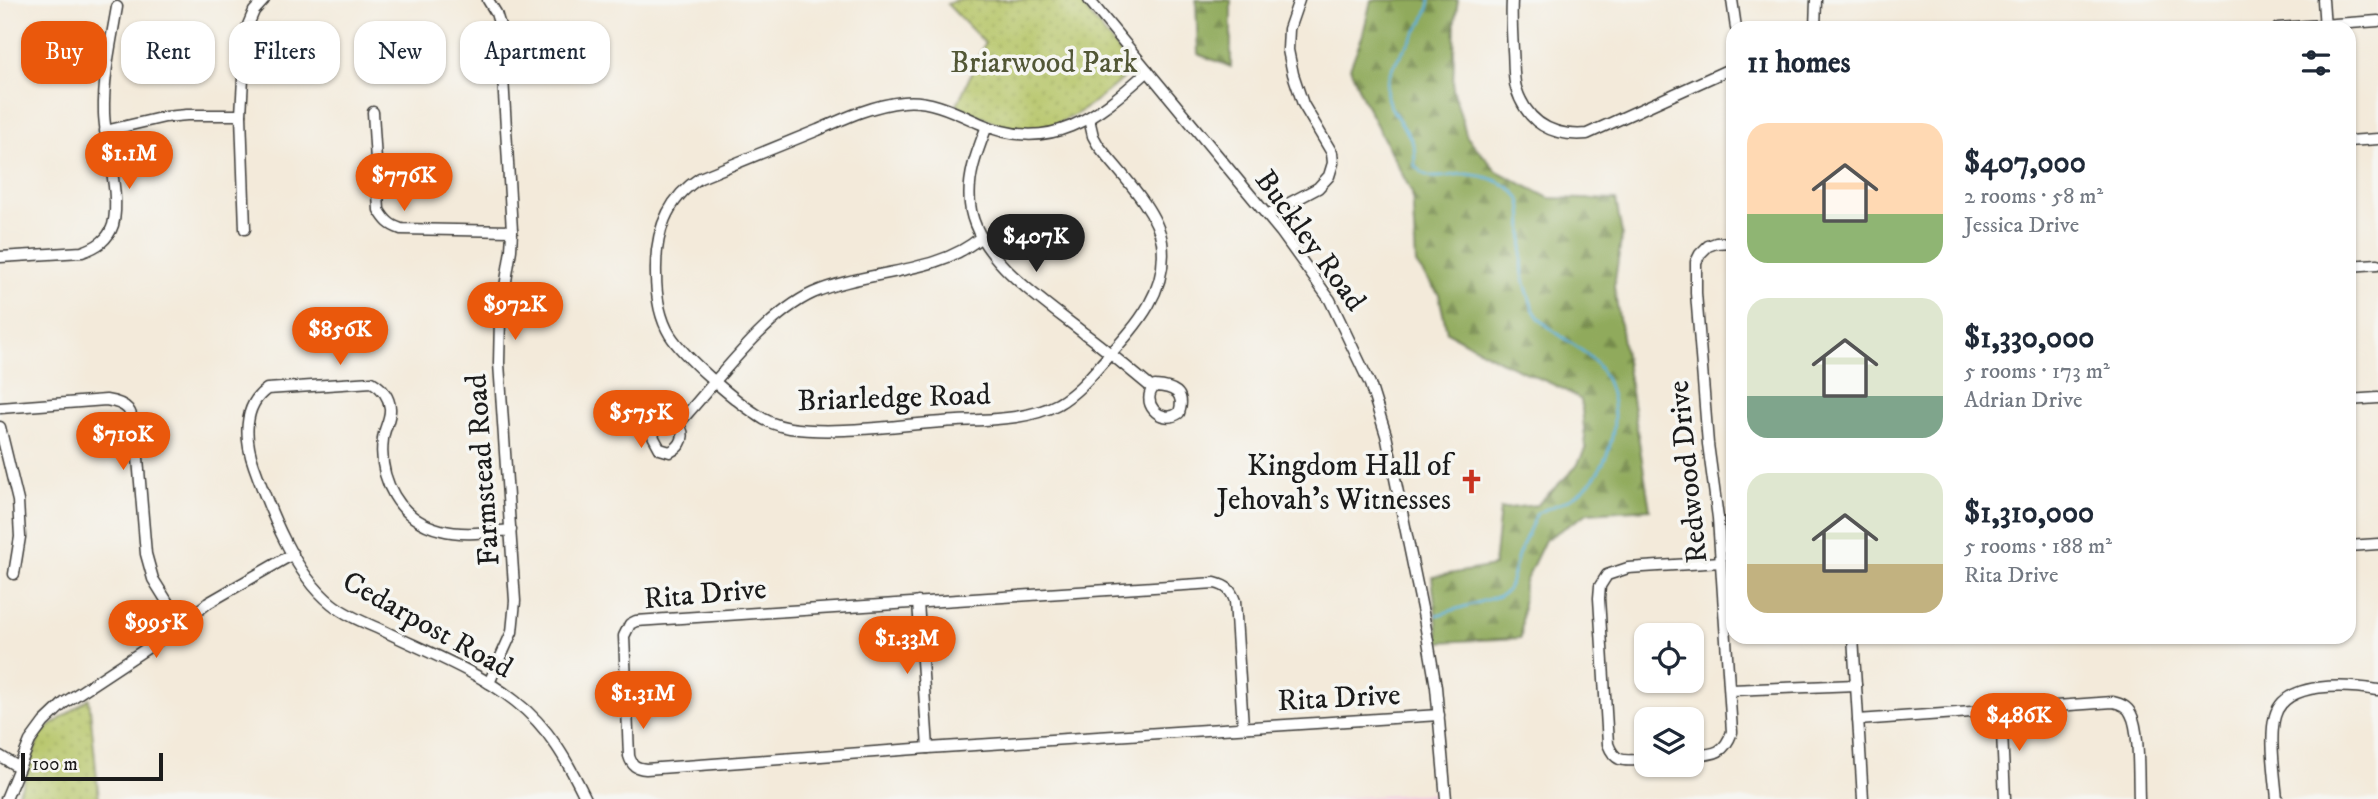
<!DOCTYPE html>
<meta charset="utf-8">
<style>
:root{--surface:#fff;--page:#f2f2f3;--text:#1f2937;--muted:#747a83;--accent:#ea580c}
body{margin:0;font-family:"IM FELL DW Pica",serif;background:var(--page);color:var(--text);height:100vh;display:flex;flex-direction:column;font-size:26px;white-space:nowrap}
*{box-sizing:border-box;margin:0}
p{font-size:23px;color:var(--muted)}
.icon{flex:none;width:38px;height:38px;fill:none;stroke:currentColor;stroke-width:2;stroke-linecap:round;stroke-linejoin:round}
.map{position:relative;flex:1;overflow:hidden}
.drawer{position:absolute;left:1726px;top:21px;width:630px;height:623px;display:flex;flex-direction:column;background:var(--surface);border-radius:21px;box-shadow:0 2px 5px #0004}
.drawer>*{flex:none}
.top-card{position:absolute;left:21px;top:21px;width:665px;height:63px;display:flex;gap:14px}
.buttons{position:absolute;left:1634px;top:623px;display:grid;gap:14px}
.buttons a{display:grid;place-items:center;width:70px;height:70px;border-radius:14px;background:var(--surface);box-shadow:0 2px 5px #0004;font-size:35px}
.scale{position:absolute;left:21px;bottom:18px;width:142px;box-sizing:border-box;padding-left:7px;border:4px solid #1c1c1c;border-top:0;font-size:19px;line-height:24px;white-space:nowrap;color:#1c1c1c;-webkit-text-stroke:5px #f6f6f2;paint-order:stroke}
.price{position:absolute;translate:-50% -60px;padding:0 16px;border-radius:24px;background:var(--accent);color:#fff;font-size:23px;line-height:46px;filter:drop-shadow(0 2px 4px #0008)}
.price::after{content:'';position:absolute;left:50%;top:42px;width:21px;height:16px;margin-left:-10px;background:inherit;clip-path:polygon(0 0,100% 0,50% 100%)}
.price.selected{background:#222;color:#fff}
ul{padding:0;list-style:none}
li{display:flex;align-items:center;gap:21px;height:175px;padding:0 21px}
li span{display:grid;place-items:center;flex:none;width:196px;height:140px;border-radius:21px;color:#555}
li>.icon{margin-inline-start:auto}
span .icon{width:84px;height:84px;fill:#fffc;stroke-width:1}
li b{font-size:30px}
h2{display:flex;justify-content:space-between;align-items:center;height:84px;padding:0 21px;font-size:30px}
.chip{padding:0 24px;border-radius:21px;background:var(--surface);box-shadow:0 2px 5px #0004;font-size:24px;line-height:63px}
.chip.selected{background:var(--accent);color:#fff}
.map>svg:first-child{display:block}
.built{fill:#f3cfe0}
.forest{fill:url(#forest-firs);stroke:#56633c;stroke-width:2}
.park{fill:url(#park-dots);stroke:#697042;stroke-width:2}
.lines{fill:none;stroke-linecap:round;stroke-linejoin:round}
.stream{stroke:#5cb0d8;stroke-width:2.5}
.minor-casing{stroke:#3c3b38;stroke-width:13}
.minor{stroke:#fff;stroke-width:10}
.labels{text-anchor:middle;stroke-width:7;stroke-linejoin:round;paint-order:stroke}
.park-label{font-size:30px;fill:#525736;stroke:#f6f6f2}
.street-label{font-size:30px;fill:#1c1c1c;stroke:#f6f6f2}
.poi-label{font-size:30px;fill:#1c1c1c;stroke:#f6f6f2;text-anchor:end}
</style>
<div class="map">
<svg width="2378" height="799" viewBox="0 0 2378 799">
<defs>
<pattern id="forest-firs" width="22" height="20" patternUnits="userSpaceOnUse" patternTransform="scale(1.75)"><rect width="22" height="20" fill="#90aa5c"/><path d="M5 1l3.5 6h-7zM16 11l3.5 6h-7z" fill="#758a4b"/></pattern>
<pattern id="park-dots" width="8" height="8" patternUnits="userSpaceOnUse" patternTransform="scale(1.75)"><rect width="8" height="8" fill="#b6c567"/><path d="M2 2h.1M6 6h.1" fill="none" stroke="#9ca959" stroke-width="1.8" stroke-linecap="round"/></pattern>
</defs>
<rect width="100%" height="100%" fill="#f6f6f2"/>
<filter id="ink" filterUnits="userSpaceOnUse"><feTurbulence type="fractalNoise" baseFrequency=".0143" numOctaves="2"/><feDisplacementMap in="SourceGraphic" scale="14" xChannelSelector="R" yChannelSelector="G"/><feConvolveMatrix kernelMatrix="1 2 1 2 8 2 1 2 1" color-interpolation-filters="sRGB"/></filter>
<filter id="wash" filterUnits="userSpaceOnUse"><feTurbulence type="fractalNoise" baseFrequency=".00686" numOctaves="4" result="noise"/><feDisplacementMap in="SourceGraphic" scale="28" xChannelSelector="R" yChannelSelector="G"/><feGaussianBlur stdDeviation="1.57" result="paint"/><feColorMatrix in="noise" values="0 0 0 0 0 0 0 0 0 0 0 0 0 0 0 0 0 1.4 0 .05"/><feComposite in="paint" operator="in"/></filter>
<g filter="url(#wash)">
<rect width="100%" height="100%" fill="#f3eada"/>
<!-- built -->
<polygon class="built" points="1432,793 1432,799 1320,799"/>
<!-- forest -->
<g class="forest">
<polygon points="1196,0 1231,0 1231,67 1198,54"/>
<polygon points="1371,0 1458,0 1455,20 1453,89 1467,137 1497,171 1549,198 1616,200 1622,234 1614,287 1650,509 1588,513 1545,540 1524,584 1521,638 1439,642 1432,577 1494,566 1500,509 1537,505 1577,466 1586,447 1581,400 1559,387 1500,361 1447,332 1439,295 1416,264 1412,193 1364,101 1350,68 1363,34"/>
</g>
<!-- park -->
<g class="park">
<path d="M956 0H1078L1132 68 1131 72C1094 102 1055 142 1002 125 987 120 972 112 957 105L985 43 947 4Z"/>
<polygon points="89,698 99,799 15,799 22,786 41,733"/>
</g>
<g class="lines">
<!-- stream -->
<path class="stream" d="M1430 0C1426 35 1381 61 1387 97 1390 112 1408 129 1413 144 1416 151 1414 159 1415 166 1420 171 1425 176 1433 177 1443 178 1454 174 1465 174 1483 175 1506 181 1518 196 1527 207 1520 257 1523 275 1525 285 1529 296 1532 306 1540 330 1582 344 1598 366 1628 407 1614 473 1571 498 1561 504 1548 508 1537 513L1518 555 1510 585 1507 591 1499 596 1437 615"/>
</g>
</g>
<g filter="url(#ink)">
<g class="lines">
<defs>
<g id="minor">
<polyline points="488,0 496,13 500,26 512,231 511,250 500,318 499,363 515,601 512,632 489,683"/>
<polyline points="1089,0 1281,232 1330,300 1370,384 1386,435 1424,618 1436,687 1446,799"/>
<path d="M1512 0C1511 17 1512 33 1513 50 1514 61 1513 77 1516 88 1527 123 1552 137 1587 134L1732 68"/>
<polyline points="1732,0 1736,28"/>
<polyline points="2323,0 2325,28"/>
<polyline points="1815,28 1816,0"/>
<polyline points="2278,28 2378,21"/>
<path d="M373 112 379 210C385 220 389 225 401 229L512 231"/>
<path d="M1089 119 1093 136 1098 145C1118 171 1157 209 1162 242 1169 292 1135 327 1104 361 1090 377 1077 393 1058 404 1025 422 980 419 943 422 896 425 836 435 790 428 778 426 765 421 756 414 733 399 684 357 670 335 659 317 656 294 656 274 655 235 665 200 700 178 739 162 778 146 818 130 845 118 873 105 903 102 930 99 955 112 979 123 1050 155 1097 117 1148 71"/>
<path d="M987 126C977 152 967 176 970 204 975 258 1046 303 1085 334 1108 351 1130 370 1152 388"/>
<polyline points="105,131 165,117 187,115 241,115"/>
<polyline points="2348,141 2378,139"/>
<polyline points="1267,215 1318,188 1329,176 1333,163 1332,153 1303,104 1293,74 1288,50 1289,29 1299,0"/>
<polyline points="245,229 241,115 245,41 248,25 254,11 264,0"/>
<path d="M0 257 82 252C97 247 108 240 113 225 121 196 105 145 104 113 103 77 111 42 117 7"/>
<polyline points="2348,266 2378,264"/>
<path d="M1155 386C1173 387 1186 392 1179 413 1160 426 1139 401 1155 386Z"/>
<polyline points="2348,400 2378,398"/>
<path d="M0 408 106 400C131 404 131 411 136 434L146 554 153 579 181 624"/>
<path d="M668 422 678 424C687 435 682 446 670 452L660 449 653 436 656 428Z"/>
<path d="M678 424C715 384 764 315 813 293 865 270 938 275 981 237"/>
<polyline points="0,427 18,501 20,537 14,574"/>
<path d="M511 530C488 532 463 536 441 530 399 520 378 479 383 439 384 428 391 419 390 408 389 396 382 388 372 382L267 389C242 406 245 441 254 466 270 511 294 574 332 604 347 616 366 623 384 631 427 652 477 671 515 701 549 727 568 762 586 799"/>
<polyline points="2348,546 2378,544"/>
<polyline points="918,602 928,748"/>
<polyline points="1853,637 1863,799"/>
<polyline points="1731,690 1856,685"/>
<polyline points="2001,709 2005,799"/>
<path d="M1858 720 2113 702C2121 704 2127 706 2131 714 2140 730 2138 779 2139 799"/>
<path d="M1243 727 1235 601C1231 590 1227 586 1215 583L636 621 630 624 624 636 629 756C632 766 636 768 646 769L928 748 1439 715"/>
<polyline points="0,756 18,767"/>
<path d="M1692 756C1715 754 1724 754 1732 732L1718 518 1708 444 1696 293V262L1700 254 1708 246 1716 243 1732 242"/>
<path d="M1647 759C1628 760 1616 766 1608 744L1599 598 1600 586 1607 575 1628 568 1721 562"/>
<polyline points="6,799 30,741 44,722 64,703 167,635 208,603 293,554"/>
<path d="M2277 799C2275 777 2269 736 2275 716 2285 680 2348 685 2378 690"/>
</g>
</defs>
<!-- minor casing -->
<use href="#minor" class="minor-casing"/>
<!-- minor -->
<use href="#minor" class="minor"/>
</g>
</g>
<!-- icons -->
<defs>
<symbol id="church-bare" viewBox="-9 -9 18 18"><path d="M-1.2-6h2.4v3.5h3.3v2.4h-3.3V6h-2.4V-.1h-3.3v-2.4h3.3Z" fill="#c8321e" stroke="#f6f6f2" stroke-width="2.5" paint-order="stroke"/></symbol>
</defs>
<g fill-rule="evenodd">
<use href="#church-bare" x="1454" y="464" width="35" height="35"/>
</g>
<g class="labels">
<!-- park labels -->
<g class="park-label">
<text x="1044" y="72">Briarwood Park</text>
</g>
<!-- street labels -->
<g class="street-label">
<text transform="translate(1311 240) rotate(54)" y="10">Buckley Road</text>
<text transform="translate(894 397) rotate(-2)" y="10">Briarledge Road</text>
<text transform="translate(482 470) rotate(-94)" y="10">Farmstead Road</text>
<text transform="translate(1687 472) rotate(-96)" y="10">Redwood Drive</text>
<text transform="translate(705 593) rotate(-5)" y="10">Rita Drive</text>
<text transform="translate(428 624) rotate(29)" y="10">Cedarpost Road</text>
<text transform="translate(1339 697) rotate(-3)" y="10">Rita Drive</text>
</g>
<!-- poi labels -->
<g class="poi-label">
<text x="1451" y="475">Kingdom Hall of<tspan x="1451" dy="34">Jehovah’s Witnesses</tspan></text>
</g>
</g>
</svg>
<div class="buttons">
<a><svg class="icon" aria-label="locate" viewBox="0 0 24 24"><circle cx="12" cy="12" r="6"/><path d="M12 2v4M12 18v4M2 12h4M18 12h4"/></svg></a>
<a><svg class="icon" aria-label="layers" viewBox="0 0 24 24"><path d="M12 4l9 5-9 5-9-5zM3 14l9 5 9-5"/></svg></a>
</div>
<div class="scale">100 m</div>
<b class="price" style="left:129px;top:191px">$1.1M</b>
<b class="price" style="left:404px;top:213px">$776K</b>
<b class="price selected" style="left:1036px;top:274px">$407K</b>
<b class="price" style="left:515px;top:342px">$972K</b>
<b class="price" style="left:340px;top:367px">$856K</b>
<b class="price" style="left:641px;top:450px">$575K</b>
<b class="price" style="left:123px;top:472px">$710K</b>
<b class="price" style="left:156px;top:660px">$995K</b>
<b class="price" style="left:907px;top:676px">$1.33M</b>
<b class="price" style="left:643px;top:731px">$1.31M</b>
<b class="price" style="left:2019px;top:753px">$486K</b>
<div class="top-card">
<a class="chip selected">Buy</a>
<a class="chip">Rent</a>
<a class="chip">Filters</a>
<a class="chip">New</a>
<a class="chip">Apartment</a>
</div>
<section class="drawer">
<h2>11 homes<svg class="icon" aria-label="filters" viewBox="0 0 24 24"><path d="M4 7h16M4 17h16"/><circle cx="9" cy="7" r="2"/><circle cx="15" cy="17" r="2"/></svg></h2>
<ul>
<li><span style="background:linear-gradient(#ffd9b3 65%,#8fb573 0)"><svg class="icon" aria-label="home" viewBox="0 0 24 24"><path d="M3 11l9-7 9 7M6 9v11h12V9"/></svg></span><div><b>$407,000</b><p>2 rooms · 58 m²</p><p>Jessica Drive</p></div></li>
<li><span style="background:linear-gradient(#dfe7d0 70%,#7fa58c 0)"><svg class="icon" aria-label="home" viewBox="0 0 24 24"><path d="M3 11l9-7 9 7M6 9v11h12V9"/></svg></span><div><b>$1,330,000</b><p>5 rooms · 173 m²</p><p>Adrian Drive</p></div></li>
<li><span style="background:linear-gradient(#dfe7d0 65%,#c2b280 0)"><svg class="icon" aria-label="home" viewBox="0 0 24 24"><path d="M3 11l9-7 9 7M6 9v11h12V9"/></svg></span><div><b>$1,310,000</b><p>5 rooms · 188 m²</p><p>Rita Drive</p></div></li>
</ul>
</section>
</div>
